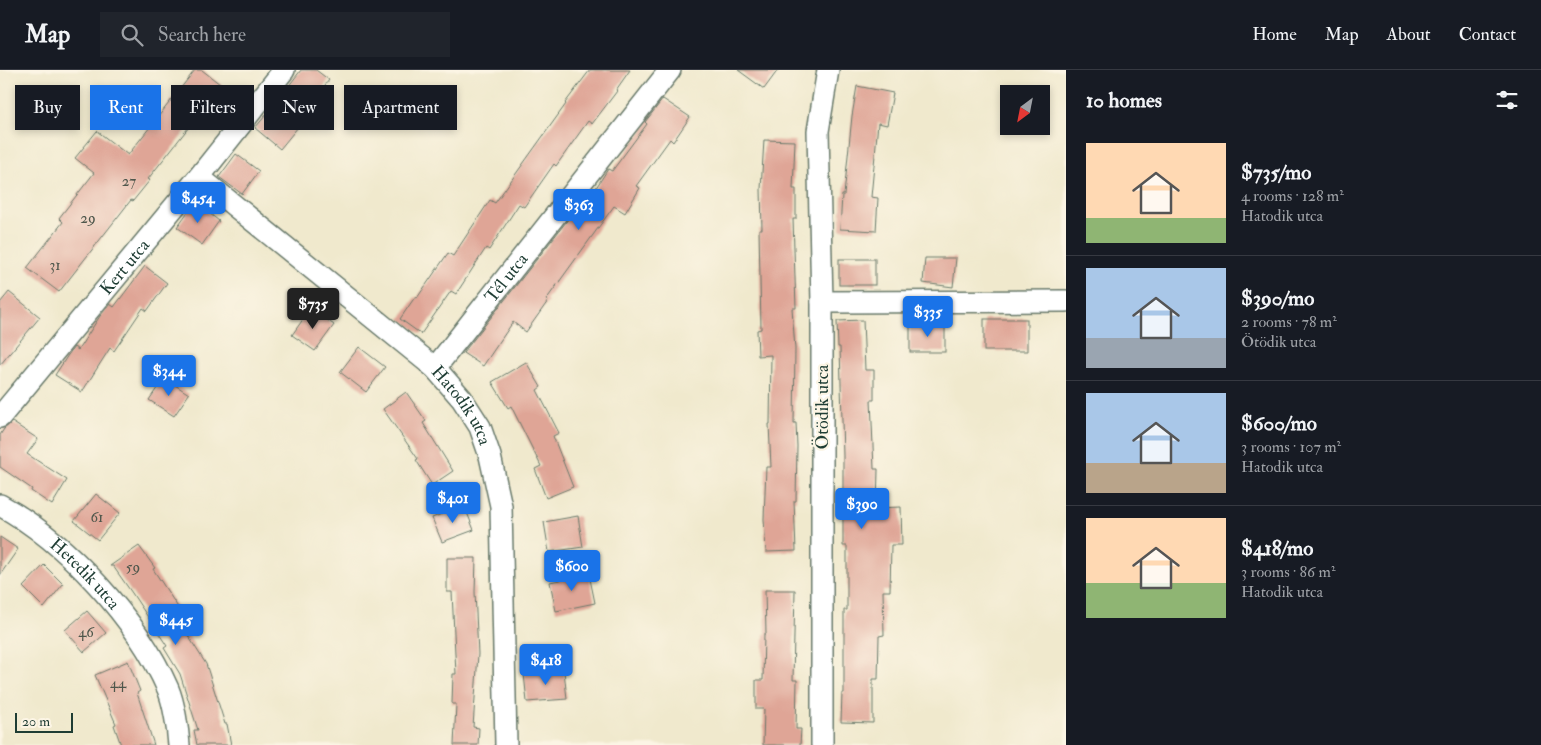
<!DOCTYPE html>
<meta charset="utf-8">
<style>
:root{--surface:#171b24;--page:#20242c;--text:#f1f3f6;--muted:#9ea1a6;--line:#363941;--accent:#1a73e8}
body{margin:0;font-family:"IM FELL Double Pica",serif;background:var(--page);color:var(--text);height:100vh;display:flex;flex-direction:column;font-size:19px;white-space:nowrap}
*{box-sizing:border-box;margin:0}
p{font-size:16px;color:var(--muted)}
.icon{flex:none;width:28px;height:28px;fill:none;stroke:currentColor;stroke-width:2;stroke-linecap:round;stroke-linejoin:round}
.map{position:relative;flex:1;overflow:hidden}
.details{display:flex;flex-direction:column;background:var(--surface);width:475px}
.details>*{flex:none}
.top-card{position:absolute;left:15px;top:15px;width:475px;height:45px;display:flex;gap:10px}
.needle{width:32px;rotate:212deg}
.fabs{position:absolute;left:1000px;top:15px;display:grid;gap:10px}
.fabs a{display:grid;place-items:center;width:50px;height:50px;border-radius:0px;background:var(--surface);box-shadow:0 2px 8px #0003;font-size:25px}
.scale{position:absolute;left:15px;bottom:12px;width:58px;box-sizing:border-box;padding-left:5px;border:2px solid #1f3d34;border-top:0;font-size:14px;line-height:18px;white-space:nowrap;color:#1f3d34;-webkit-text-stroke:4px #fcf5e5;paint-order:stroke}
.price{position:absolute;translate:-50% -42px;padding:0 11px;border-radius:5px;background:var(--accent);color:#fff;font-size:16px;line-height:32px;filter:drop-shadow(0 1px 2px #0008)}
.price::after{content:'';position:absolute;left:50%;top:30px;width:15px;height:11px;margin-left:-8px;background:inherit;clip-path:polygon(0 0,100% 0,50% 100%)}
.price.current{background:#222;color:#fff}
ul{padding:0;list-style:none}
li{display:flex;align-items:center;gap:15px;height:125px;padding:0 20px}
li+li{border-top:1px solid var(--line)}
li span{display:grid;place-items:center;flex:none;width:140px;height:100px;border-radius:0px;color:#555}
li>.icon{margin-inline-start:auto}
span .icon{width:60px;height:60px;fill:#fffc;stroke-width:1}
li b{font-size:21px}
h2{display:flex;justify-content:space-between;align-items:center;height:60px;padding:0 20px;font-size:21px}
.chip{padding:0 18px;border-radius:0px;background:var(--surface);box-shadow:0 2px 8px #0003;font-size:18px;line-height:45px}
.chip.current{background:var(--accent);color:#fff}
header{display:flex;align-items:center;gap:30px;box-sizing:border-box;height:70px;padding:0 25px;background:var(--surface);border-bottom:1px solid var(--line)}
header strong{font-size:24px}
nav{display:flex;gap:28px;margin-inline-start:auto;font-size:18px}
.search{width:350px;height:45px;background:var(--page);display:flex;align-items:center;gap:12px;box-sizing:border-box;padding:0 18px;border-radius:0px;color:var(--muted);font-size:19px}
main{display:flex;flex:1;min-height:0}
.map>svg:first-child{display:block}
.building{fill:#dfa596}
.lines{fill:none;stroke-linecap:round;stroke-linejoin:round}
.minor-casing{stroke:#68796a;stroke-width:24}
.minor{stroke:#fff;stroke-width:21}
.labels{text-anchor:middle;stroke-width:4.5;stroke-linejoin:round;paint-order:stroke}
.number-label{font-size:15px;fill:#4f574c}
.street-label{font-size:18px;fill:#1f3d34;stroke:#fcf5e5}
</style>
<header>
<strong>Map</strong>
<div class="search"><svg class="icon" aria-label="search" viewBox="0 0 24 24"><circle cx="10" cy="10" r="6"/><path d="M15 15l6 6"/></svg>Search here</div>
<nav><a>Home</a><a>Map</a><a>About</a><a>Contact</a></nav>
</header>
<main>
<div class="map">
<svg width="1066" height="675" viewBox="0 0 1066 675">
<rect width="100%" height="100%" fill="#fcf5e5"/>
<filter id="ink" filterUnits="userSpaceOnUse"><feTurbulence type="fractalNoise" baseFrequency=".02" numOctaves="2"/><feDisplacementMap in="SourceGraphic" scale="10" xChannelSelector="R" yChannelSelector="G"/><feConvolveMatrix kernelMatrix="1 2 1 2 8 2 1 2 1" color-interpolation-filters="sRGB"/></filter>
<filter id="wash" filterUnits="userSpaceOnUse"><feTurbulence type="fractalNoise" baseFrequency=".0096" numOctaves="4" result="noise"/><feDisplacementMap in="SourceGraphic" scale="20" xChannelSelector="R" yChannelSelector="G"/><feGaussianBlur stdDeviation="1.12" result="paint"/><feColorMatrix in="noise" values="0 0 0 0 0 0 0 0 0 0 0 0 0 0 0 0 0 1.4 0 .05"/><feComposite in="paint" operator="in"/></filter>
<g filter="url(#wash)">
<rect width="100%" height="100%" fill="#f0e9cd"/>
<g id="blocks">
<!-- building -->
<g class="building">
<polygon points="195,0 202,0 225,18 203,45 200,43 148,109 150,110 133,131 131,130 59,222 27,198 63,152 59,148 94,103 75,88 97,61 128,85"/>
<polygon points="301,0 316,0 329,10 295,54 298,57 280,79 255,58 289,18 288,17"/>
<polygon points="590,0 630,0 616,20 617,21 592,54 588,51 556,96 554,94 524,137 519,134 489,180 486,178 456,224 451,221 421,264 400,249 415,227 417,228 448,183 453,186 490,130 495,133 566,34 565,33"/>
<polygon points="738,0 778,0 764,19"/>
<polygon points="857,16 893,23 887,55 878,53 871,127 878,128 876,161 840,159 842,125 844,125 852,46"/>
<polygon points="663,29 690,47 673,72 670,69 636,116 640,118 625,143 614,136 546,230 548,231 526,262 513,252 483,296 463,283 581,133 585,135 608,99 612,101 647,54 645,52"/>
<polygon points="764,70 795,71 793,119 796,119 796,149 793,149 796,238 792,238 795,279 794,353 796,353 797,376 796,431 794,431 796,481 766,482 764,449 766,397 771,397 769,354 770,354 771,285 758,286 757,260 761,259 759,159 762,159 761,119"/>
<polygon points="236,84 259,101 242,124 219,107"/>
<polygon points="195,132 219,151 202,175 177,157"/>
<polygon points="925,188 956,188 953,217 923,213"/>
<rect x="839" y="189" width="36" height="26"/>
<polygon points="145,196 167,213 147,241 143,238 114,281 110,278 82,322 55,305 68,285 74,277 78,280 100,246 110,234 114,237"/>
<polygon points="9,222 40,247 0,295 0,233"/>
<polygon points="311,238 334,255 315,281 292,265"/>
<rect x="984" y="249" width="43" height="32"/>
<polygon points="863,250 865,300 874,300 874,330 871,330 874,399 878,399 877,438 901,437 902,475 891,475 890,521 883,521 884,565 879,566 878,609 873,609 873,653 841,652 842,623 844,623 844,540 847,540 847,476 843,476 843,386 840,277 838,277 837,251"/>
<rect x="910" y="254" width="35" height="28"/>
<polygon points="359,277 385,297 366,322 340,302"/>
<polygon points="526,292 541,317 537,320 559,363 553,366 573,417 546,428 535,399 541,396 511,336 508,338 492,312"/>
<polygon points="164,308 189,324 174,346 149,330"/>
<polygon points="406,322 426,351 423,353 453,401 432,415 416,390 418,389 383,339"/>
<polygon points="12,352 38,369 27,384 67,410 52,435 31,421 32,419 0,397 0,365 4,359"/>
<polygon points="96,424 120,443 98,470 74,451"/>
<polygon points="464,435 474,460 442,472 432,448"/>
<polygon points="578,446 583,477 549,482 544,452"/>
<polygon points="0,467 18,479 0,505"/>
<polygon points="139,476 155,498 153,499 181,542 175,545 206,594 225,654 227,654 231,675 197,675 194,660 198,660 180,604 164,578 167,576 132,523 113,496 110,496"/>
<polygon points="447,488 476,488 475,522 478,584 473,657 479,658 478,675 454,675 456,634 452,634 453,604 456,604 452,522 447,522"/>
<polygon points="44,495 63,514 44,538 23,517"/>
<polygon points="589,504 595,533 556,541 550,512"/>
<polygon points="765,520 795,520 793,610 797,610 796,659 801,659 800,675 763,675 764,639 756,639 756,610 763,610 764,564 766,564"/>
<polygon points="87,541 106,563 84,582 65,560"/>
<polygon points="128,591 140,621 137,623 154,675 121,675 114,655 116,654 95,605"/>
<polygon points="564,601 567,629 527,632 524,604"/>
</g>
</g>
</g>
<g filter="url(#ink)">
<use href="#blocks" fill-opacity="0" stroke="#68796a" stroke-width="1"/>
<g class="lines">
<defs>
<g id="minor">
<path id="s1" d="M199 107 435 298 462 329 480 357 490 386 501 436 506 675"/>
<polyline points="822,232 1066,231"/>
<path id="s2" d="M435 298 670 0"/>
<path id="s3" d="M0 347 199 107 284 0"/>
<path id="s4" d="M0 435C66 471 138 550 168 619 174 633 178 660 179 675"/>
<polyline points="822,675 822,232 818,61 828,0"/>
</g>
</defs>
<!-- minor casing -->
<use href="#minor" class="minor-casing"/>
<!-- minor -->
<use href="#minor" class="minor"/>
</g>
</g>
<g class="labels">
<!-- number labels -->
<g class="number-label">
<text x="129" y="116">27</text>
<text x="88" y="153">29</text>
<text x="55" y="200">31</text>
<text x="97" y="452">61</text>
<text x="133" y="502">59</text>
<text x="86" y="567">46</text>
<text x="118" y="618">44</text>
</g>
<!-- street labels -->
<g class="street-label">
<text dy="6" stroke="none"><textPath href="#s3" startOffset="195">Kert utca</textPath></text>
<text dy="6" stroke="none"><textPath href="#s2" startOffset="115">Tél utca</textPath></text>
<text dy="6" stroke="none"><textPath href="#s1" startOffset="350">Hatodik utca</textPath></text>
<text transform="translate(822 337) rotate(-90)" y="6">Ötödik utca</text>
<text dy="6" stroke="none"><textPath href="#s4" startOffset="110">Hetedik utca</textPath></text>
</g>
</g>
</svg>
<div class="fabs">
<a><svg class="needle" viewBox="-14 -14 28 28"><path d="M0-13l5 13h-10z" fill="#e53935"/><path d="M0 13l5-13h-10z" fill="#9ea1a6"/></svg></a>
</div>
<div class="scale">20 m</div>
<b class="price" style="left:198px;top:154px">$454</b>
<b class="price" style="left:579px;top:161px">$363</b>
<b class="price current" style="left:313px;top:260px">$735</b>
<b class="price" style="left:928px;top:268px">$335</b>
<b class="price" style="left:169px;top:327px">$344</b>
<b class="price" style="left:453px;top:454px">$401</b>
<b class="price" style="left:862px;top:460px">$390</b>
<b class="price" style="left:572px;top:522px">$600</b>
<b class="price" style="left:176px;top:576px">$445</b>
<b class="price" style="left:546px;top:616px">$418</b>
<div class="top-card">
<a class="chip">Buy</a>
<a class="chip current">Rent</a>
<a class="chip">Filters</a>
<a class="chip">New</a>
<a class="chip">Apartment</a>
</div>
</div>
<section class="details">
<h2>10 homes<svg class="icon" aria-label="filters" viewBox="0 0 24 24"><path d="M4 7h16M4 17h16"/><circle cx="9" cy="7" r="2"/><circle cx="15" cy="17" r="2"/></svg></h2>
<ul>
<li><span style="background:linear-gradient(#ffd9b3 75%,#8fb573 0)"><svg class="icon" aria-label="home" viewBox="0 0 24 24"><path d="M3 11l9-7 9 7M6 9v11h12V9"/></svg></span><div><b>$735/mo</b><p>4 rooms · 128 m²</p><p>Hatodik utca</p></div></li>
<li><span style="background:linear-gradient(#a9c7e8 70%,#9aa5b1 0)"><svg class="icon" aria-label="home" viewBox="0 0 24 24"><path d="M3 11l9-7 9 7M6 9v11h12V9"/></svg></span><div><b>$390/mo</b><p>2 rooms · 78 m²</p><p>Ötödik utca</p></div></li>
<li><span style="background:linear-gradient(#a9c7e8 70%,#b9a48a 0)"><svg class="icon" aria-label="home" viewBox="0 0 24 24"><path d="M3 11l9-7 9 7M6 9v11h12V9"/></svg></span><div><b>$600/mo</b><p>3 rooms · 107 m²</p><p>Hatodik utca</p></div></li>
<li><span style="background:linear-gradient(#ffd9b3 65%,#8fb573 0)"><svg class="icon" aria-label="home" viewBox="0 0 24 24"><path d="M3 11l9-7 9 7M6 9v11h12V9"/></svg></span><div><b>$418/mo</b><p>3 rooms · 86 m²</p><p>Hatodik utca</p></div></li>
</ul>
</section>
</main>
